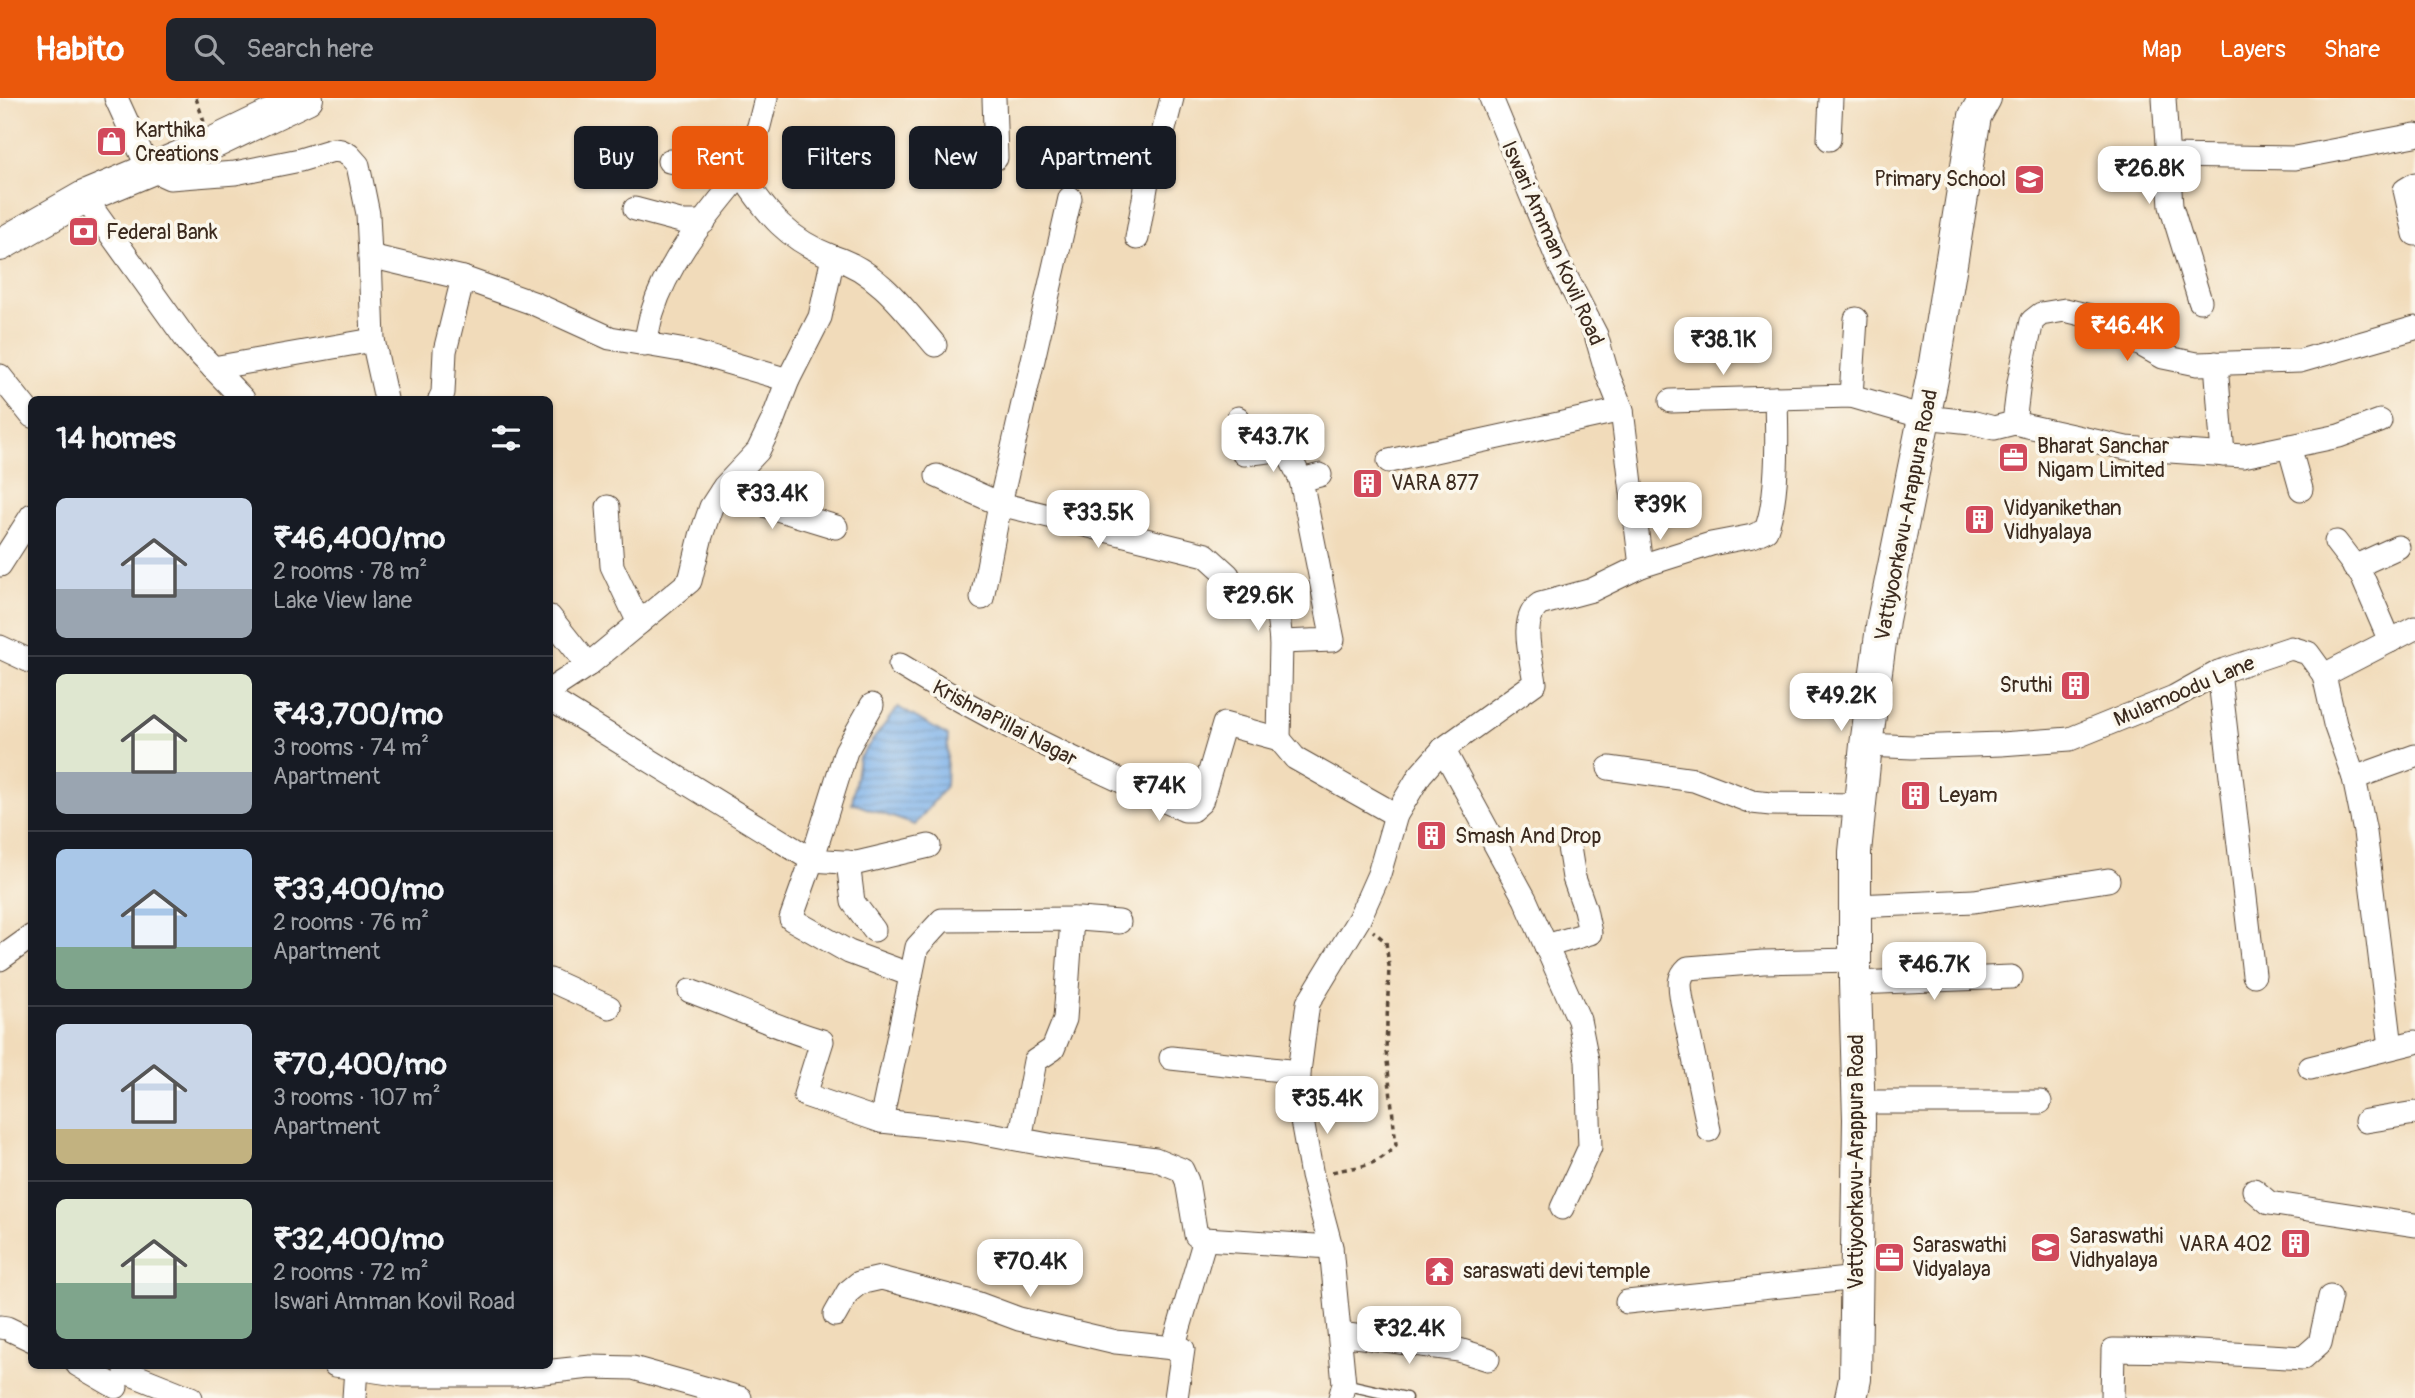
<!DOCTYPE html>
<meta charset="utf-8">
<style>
:root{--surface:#171b24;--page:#20242c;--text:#f1f3f6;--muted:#9ea1a6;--line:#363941;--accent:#ea580c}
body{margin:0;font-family:Pangolin,sans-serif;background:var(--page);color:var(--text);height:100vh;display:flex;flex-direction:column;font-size:26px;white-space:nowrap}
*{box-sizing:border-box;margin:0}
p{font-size:23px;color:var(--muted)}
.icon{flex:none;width:38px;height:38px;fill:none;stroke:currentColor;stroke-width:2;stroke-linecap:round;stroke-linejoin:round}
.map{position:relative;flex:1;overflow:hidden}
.sheet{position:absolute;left:28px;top:298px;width:525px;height:973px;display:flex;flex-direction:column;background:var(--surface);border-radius:10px;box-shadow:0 2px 5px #0004}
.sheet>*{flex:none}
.banner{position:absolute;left:574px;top:28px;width:665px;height:63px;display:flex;gap:14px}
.price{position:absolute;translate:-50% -60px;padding:0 16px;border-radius:14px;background:#fff;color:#222;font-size:23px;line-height:46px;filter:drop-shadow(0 2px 4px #0008)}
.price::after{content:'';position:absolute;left:50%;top:42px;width:21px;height:16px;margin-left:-10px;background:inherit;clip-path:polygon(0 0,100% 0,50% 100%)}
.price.current{background:var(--accent);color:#fff}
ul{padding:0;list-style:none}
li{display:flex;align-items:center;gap:21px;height:175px;padding:0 28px}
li+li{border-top:2px solid var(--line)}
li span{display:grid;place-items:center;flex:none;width:196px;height:140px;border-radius:10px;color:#555}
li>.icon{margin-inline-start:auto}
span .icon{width:84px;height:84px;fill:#fffc;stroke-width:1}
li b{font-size:30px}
h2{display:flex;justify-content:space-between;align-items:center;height:84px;padding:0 28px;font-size:30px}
.tag{padding:0 24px;border-radius:10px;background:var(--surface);box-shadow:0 2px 5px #0004;font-size:24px;line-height:63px}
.tag.current{background:var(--accent);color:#fff}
header{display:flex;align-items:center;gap:42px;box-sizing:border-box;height:98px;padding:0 35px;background:var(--accent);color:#fff}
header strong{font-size:33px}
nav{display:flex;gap:38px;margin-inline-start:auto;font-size:24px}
.search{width:490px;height:63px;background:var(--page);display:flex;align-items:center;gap:18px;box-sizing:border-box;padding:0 24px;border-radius:10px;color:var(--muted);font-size:26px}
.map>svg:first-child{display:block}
.water{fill:url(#water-rules);stroke:#5c6e84;stroke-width:2}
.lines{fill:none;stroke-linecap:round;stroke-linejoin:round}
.lane-casing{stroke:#564535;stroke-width:13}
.street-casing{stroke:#564535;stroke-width:25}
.secondary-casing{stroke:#564535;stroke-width:34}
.path{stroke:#564535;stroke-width:3.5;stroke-dasharray:5 5;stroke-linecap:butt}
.lane{stroke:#fff;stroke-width:10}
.street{stroke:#fff;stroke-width:23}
.secondary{stroke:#fff;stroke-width:32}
.labels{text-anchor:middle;stroke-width:7;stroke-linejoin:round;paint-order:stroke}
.poi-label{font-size:21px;fill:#3b2a1e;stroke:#fbf7ec;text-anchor:start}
.street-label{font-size:21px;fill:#3b2a1e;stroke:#fbf7ec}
</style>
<header>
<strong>Habito</strong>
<div class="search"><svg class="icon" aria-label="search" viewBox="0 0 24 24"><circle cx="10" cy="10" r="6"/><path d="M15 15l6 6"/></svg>Search here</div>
<nav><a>Map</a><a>Layers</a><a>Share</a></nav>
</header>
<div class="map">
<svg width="2415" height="1300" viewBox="0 0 2415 1300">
<defs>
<pattern id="water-rules" width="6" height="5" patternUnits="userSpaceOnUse" patternTransform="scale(1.75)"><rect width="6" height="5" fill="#7cb1ea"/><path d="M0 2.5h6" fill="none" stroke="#6790bd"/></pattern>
</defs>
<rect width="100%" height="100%" fill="#fbf7ec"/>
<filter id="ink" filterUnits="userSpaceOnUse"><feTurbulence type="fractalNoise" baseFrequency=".0143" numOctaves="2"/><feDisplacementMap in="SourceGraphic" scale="14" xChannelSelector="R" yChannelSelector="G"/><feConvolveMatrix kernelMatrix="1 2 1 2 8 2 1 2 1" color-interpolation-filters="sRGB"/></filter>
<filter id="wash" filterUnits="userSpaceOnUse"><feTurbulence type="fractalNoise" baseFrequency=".00686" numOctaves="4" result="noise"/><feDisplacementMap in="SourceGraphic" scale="28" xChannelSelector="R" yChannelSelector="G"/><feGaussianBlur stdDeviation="1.57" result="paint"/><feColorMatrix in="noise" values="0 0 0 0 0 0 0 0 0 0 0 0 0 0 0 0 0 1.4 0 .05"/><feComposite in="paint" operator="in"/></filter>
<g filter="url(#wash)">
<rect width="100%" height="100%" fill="#f1dbba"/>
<!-- water -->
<polygon class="water" points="898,609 948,638 946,688 915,727 852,705 859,660"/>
</g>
<g filter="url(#ink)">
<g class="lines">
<defs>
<polyline id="lane" points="1344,1286 1406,1300"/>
<g id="street">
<polyline points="116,0 148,70 170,80 235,75 300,62 333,52 341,53 349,57 358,67 368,116 370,158 463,180 533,205 610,240 692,254 788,282"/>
<polyline points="994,0 996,60"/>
<polyline points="2164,0 2171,108 2200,203"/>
<polyline points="1829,41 1831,0"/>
<polyline points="2166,58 2295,60 2415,37"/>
<polyline points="2415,86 2405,92 2415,136"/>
<polyline points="84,99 188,244 243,301"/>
<polyline points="635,111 684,124 704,124"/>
<polyline points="1137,140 1152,56 1161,43 1172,0"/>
<path d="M833 159C878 173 906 213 935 247"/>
<polyline points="373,242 386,301"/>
<path d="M645 247C647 237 649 225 652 215 668 162 707 118 741 76L728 70 669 63"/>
<polyline points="2216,265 2223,357"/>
<polyline points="213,270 373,242 370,158"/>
<polyline points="0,278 32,318"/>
<polyline points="1851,298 1856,221"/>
<polyline points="440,301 443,295 445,253 463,180"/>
<polyline points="1671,303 1776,300"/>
<polyline points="1238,320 1244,356 1286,351 1301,382"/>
<polyline points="2014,325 2126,350 2243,358 2339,338 2380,323"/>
<polyline points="2289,348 2301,391"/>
<polyline points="1389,363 1622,312"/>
<polyline points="937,378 1000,406 1206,457 1228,477 1233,498 1276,498 1281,544 1279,641"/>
<polyline points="721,394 836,429"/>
<polyline points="608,409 612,468 639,525"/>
<polyline points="2336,444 2362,478 2390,543"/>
<polyline points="0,467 32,417"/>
<path d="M1641 468 1711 446 1753 438 1766 432C1779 397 1777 337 1776 300L1851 298 1924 319 1971 324 1994 330 2014 325 2019 284 2032 223 2041 216 2065 212 2090 218 2163 259 2197 266 2300 263 2415 230"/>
<polyline points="2354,469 2398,449"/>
<polyline points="982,500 1000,406 1070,100"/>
<polyline points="550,519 588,567"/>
<polyline points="1281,544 1333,542 1301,382 1320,377"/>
<polyline points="0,549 32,564"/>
<path d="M900 567C991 623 1087 668 1185 712H1192L1201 704 1224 626 1279 641 1295 660 1396 717"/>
<polyline points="2219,574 2254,877"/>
<polyline points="2324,577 2415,530"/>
<path d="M550 592 588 567 690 483 701 438 711 409 724 389 758 353 772 324 788 282 820 219 833 159C788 142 767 116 741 76L759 28 766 0"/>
<polyline points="550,601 812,762 791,821 849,854 911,877"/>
<polyline points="872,607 846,653 812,762 857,765 929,748"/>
<polyline points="1866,647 1912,649 2001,646 2070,641 2174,599 2219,574 2291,550 2308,555 2324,577 2335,626 2354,680 2365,734 2391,949"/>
<polyline points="1443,651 1525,801 1579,922 1587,962 1590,1049 1562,1110"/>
<polyline points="1609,670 1694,682 1752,704 1771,706 1860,707"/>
<polyline points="2354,680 2415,658"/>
<polyline points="848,764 853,804 874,832"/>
<polyline points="1855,808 1974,803 2108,782"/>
<polyline points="1546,848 1590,835 1585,811 1574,780 1569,749"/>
<polyline points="0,861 32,838"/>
<polyline points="550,882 609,909"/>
<polyline points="1855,885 2011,879"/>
<path d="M690 893C734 909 777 930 822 943L805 997 881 1023 969 1032 1054 1048 1155 1061 1182 1072 1187 1083 1196 1137 1205 1141 1331 1149"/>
<polyline points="1171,960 1299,974"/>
<polyline points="2310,970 2415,944"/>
<polyline points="1859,1004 2040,1004"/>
<polyline points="881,1023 917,849 942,822 1079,821 1119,824"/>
<polyline points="2366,1023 2415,1015"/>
<path d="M1709 1032 1682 903C1680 889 1677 880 1688 870L1763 864 1855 862"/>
<polyline points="1020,1041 1035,963 1053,951 1065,921 1072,821"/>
<polyline points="2254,1092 2269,1105 2415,1127"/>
<polyline points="1627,1204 1857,1180"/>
<polyline points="835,1217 848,1194 859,1185 881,1180 976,1205 1019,1221 1116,1244 1183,1251 1176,1300"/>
<polyline points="0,1229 7,1230 32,1242"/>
<polyline points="1340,1236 1459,1252 1488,1261"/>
<polyline points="1173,1250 1205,1141"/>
<polyline points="78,1267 116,1289"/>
<polyline points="335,1267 403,1277 515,1277 591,1269 633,1270 740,1300"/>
<polyline points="126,1274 191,1300"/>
<polyline points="354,1300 356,1270"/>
<path d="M1340 1300 1344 1286 1331 1149 1312 1078 1299 1006V974L1308 905 1359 821 1379 776 1396 717 1420 677 1443 651 1535 585C1532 561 1518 521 1540 506L1592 492 1641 468 1622 312 1607 275 1596 237 1560 167 1491 0"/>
<polyline points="2112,1300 2113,1252 2181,1253 2303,1260 2320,1245 2330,1199"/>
</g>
<g id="secondary">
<polyline points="0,147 84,99 211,46 307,0"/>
<polyline points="1851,1300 1855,1281 1859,1021 1855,885 1855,754 1866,647 1883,522 1934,271 1975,18 1985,0"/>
</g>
</defs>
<!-- lane casing -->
<use href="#lane" class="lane-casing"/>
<!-- street casing -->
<use href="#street" class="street-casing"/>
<!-- secondary casing -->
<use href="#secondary" class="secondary-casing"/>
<!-- path -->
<g class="path">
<polyline points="196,0 204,24"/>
<path d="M1332 1074C1361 1067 1374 1071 1396 1047L1386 953 1389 868 1386 844 1373 833"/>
</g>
<!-- lane -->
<use href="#lane" class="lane"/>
<!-- street -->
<use href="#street" class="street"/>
<!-- secondary -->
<use href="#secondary" class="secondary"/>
</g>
</g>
<!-- icons -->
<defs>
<symbol id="shop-square" viewBox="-11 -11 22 22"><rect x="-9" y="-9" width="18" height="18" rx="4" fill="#d1495b" stroke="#fbf7ec"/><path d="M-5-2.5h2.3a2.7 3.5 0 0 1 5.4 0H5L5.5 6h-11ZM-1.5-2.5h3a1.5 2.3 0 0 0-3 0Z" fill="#fff"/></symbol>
<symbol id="school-square" viewBox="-11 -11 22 22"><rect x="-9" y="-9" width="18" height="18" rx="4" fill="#d1495b" stroke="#fbf7ec"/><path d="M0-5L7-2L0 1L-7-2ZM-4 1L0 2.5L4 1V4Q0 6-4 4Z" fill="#fff"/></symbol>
<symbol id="bank-square" viewBox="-11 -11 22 22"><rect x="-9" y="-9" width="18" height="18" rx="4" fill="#d1495b" stroke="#fbf7ec"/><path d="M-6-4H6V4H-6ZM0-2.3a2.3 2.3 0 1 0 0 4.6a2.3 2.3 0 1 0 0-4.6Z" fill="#fff"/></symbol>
<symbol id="office-square" viewBox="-11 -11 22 22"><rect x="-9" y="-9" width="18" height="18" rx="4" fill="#d1495b" stroke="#fbf7ec"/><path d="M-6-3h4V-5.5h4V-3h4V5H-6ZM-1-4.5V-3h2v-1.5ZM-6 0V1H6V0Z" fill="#fff"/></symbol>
<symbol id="building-square" viewBox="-11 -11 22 22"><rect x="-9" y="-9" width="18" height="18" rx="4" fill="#d1495b" stroke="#fbf7ec"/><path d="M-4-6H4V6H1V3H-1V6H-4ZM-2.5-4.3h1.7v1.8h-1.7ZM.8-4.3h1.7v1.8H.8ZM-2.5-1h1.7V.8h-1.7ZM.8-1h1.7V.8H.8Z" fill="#fff"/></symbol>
<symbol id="temple-square" viewBox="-11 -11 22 22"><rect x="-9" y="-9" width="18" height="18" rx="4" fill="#d1495b" stroke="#fbf7ec"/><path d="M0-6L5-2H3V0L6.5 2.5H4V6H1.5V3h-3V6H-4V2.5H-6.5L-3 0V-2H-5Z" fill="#fff"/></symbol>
</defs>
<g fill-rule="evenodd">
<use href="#shop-square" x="94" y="26" width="35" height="35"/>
<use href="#school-square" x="2012" y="64" width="35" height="35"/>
<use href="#bank-square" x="66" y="116" width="35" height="35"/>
<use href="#office-square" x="1996" y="342" width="35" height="35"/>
<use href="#building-square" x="1350" y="368" width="35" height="35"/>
<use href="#building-square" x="1962" y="404" width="35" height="35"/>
<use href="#building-square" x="2058" y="570" width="35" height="35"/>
<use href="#building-square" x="1898" y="680" width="35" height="35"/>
<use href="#building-square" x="1414" y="720" width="35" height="35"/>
<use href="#building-square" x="2278" y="1128" width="35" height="35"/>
<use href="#school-square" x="2028" y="1132" width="35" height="35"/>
<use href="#office-square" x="1872" y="1142" width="35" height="35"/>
<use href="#temple-square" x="1422" y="1156" width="35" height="35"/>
</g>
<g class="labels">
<!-- poi labels -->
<g class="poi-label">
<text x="135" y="39">Karthika<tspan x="135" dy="24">Creations</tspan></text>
<text x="2006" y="88" text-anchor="end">Primary School</text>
<text x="106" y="141">Federal Bank</text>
<text x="2037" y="355">Bharat Sanchar<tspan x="2037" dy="24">Nigam Limited</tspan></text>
<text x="1391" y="392">VARA 877</text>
<text x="2003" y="417">Vidyanikethan<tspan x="2003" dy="24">Vidhyalaya</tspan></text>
<text x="2052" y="594" text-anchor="end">Sruthi</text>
<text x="1938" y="704">Leyam</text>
<text x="1455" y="745">Smash And Drop</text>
<text x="2069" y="1145">Saraswathi<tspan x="2069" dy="24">Vidhyalaya</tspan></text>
<text x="2272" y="1153" text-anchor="end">VARA 402</text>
<text x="1912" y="1154">Saraswathi<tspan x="1912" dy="24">Vidyalaya</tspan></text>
<text x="1463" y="1180">saraswati devi temple</text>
</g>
<!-- street labels -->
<g class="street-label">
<text transform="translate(1553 145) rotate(66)" y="7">Iswari Amman Kovil Road</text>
<text transform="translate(1906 417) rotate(-79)" y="7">Vattiyoorkavu-Arappura Road</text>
<text transform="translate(2184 593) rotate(-23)" y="7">Mulamoodu Lane</text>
<text transform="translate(1005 625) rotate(28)" y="7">KrishnaPillai Nagar</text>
<text transform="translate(1856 1064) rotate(-90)" y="7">Vattiyoorkavu-Arappura Road</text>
</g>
</g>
</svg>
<b class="price" style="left:2149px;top:108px">₹26.8K</b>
<b class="price current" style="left:2127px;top:265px">₹46.4K</b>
<b class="price" style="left:1723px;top:279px">₹38.1K</b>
<b class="price" style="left:1273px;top:376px">₹43.7K</b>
<b class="price" style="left:772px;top:433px">₹33.4K</b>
<b class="price" style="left:1660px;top:444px">₹39K</b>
<b class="price" style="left:1098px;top:452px">₹33.5K</b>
<b class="price" style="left:1258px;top:535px">₹29.6K</b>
<b class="price" style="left:1841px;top:635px">₹49.2K</b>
<b class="price" style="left:1159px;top:725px">₹74K</b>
<b class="price" style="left:1934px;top:904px">₹46.7K</b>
<b class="price" style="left:1327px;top:1038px">₹35.4K</b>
<b class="price" style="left:1030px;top:1201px">₹70.4K</b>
<b class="price" style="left:1409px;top:1268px">₹32.4K</b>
<div class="banner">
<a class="tag">Buy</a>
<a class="tag current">Rent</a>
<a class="tag">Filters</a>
<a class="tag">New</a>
<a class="tag">Apartment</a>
</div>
<section class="sheet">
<h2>14 homes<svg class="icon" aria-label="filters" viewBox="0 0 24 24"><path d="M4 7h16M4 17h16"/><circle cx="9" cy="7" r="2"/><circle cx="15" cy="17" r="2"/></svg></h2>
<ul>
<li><span style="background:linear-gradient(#c9d6e8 65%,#9aa5b1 0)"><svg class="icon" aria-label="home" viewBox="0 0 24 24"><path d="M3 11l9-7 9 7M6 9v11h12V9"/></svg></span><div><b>₹46,400/mo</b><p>2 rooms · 78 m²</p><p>Lake View lane</p></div></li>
<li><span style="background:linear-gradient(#dfe7d0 70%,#9aa5b1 0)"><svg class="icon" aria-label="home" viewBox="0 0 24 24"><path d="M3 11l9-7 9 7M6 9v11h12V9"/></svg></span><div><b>₹43,700/mo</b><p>3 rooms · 74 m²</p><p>Apartment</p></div></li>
<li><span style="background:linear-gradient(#a9c7e8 70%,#7fa58c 0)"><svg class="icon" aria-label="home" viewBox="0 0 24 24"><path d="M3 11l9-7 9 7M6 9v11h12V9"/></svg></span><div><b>₹33,400/mo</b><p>2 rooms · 76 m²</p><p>Apartment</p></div></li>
<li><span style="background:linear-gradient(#c9d6e8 75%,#c2b280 0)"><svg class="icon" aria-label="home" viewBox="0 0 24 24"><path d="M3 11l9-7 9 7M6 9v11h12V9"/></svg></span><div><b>₹70,400/mo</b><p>3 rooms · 107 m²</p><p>Apartment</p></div></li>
<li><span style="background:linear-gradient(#dfe7d0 60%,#7fa58c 0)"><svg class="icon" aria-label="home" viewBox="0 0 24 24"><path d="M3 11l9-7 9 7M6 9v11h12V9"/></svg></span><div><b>₹32,400/mo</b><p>2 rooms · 72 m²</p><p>Iswari Amman Kovil Road</p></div></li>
</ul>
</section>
</div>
